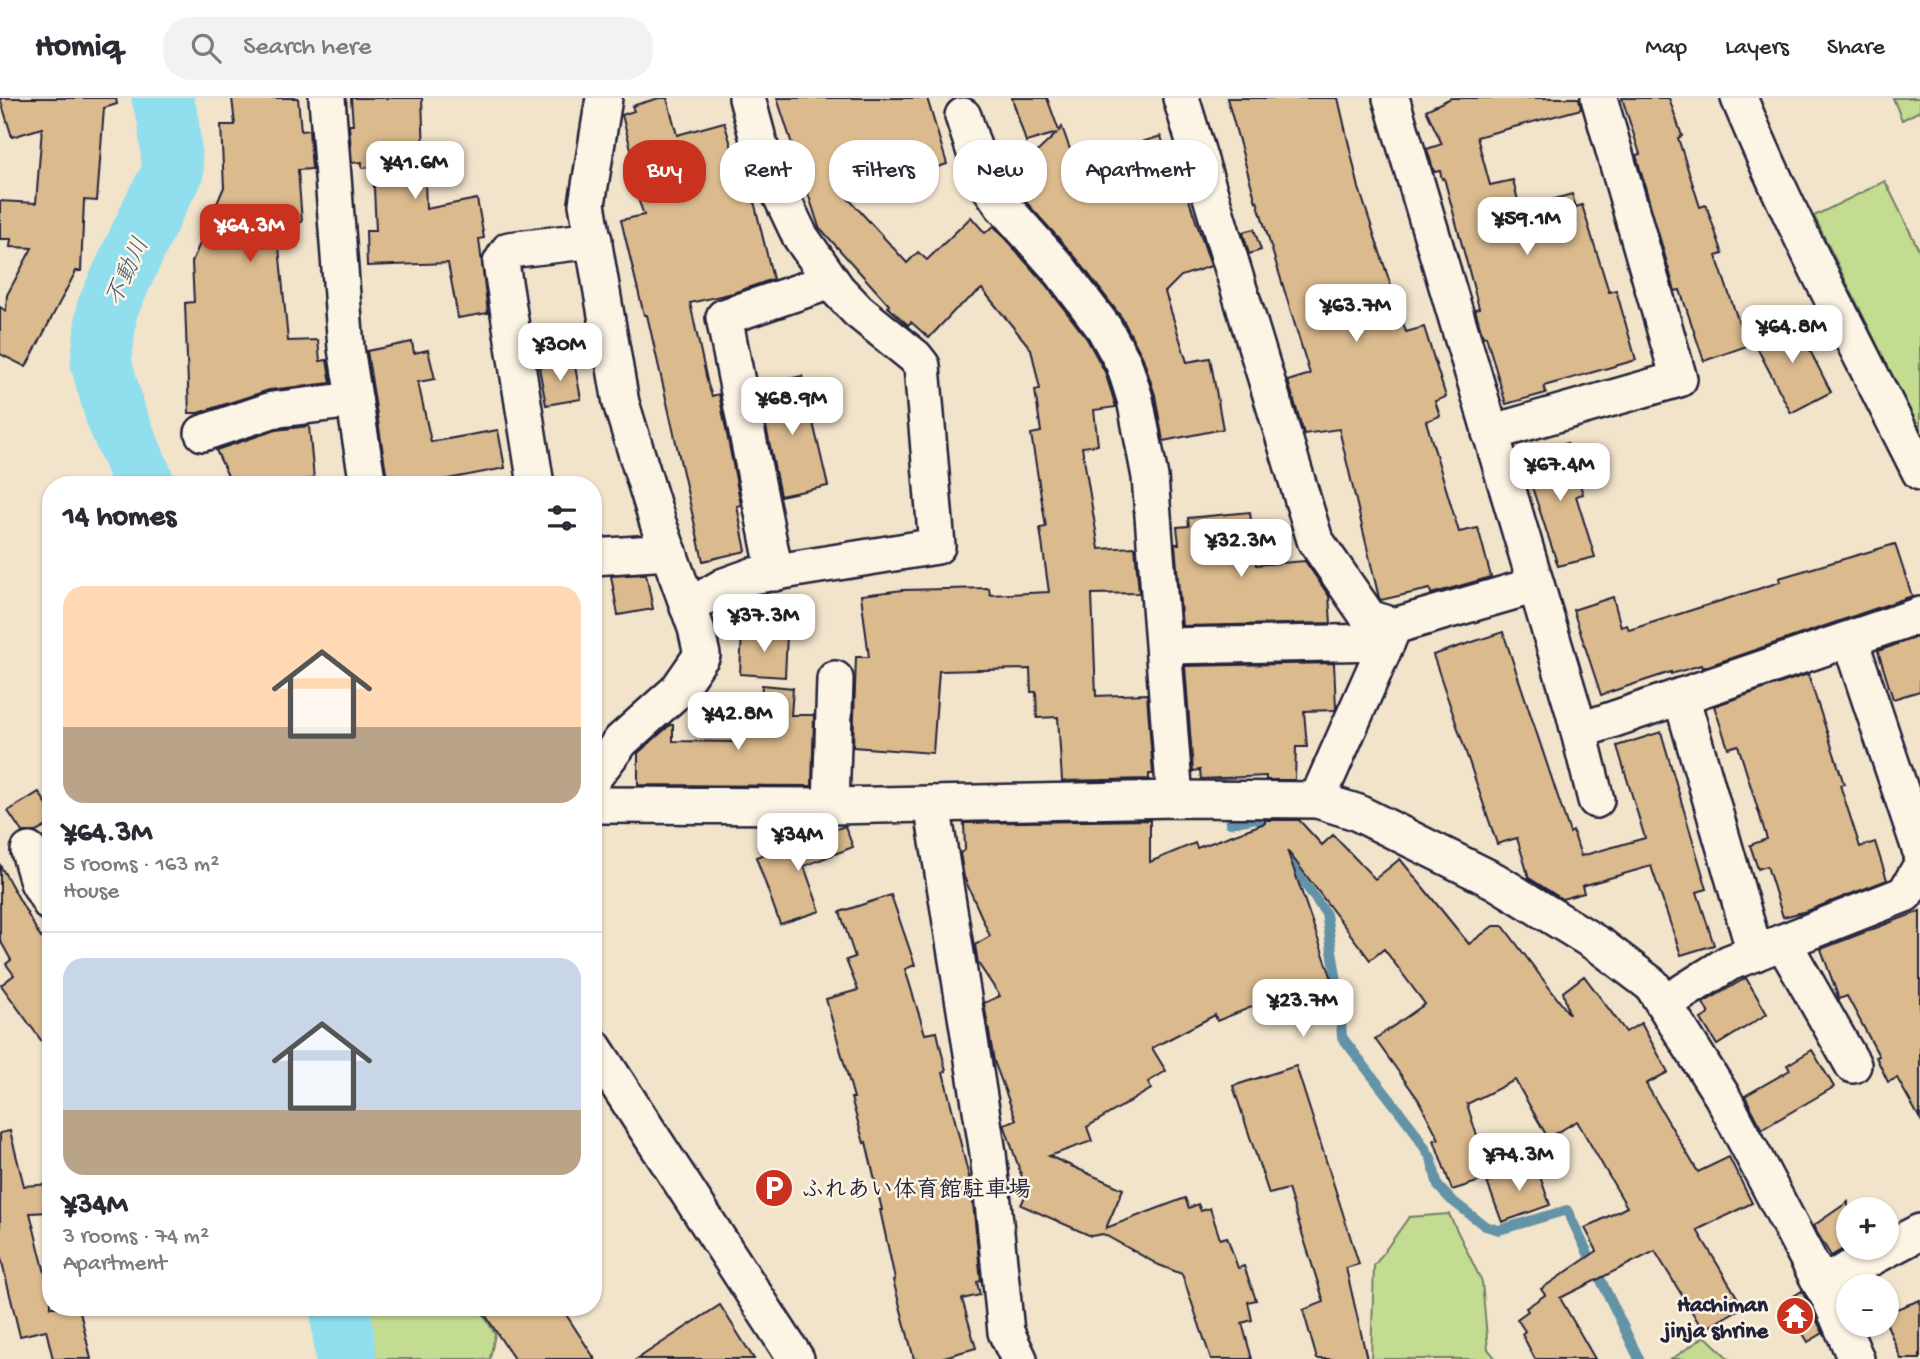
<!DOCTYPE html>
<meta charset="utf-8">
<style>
:root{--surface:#fff;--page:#f2f2f3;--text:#2b2b33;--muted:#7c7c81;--line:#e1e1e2;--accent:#c8321e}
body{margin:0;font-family:"Gochi Hand","Klee One",sans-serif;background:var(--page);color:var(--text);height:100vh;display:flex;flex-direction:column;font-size:26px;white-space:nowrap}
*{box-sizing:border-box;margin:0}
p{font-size:23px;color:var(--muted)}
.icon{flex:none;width:38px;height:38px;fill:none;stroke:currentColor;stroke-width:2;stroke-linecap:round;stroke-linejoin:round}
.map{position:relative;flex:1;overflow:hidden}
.details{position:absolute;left:42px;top:378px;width:560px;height:840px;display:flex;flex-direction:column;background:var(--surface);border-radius:28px;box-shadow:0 2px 5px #0004}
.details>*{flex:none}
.top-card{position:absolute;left:623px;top:42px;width:665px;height:63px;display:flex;gap:14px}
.fabs{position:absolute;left:1836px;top:1099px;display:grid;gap:14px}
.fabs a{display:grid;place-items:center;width:63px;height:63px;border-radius:50%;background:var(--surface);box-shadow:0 2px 5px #0004;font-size:35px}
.price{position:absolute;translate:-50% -60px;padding:0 16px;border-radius:14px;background:#fff;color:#222;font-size:23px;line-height:46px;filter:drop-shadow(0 2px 4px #0008)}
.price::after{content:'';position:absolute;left:50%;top:42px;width:21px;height:16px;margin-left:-10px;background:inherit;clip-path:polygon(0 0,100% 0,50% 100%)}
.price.on{background:var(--accent);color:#fff}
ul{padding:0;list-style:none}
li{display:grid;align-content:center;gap:14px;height:371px;padding:0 21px}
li+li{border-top:2px solid var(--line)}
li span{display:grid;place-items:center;height:217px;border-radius:21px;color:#555}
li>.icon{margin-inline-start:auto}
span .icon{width:126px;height:126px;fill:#fffc;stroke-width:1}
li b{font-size:30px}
h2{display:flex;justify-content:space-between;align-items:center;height:84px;padding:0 21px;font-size:30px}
.chip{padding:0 24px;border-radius:28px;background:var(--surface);box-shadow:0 2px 5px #0004;font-size:24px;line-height:63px}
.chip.on{background:var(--accent);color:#fff}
header{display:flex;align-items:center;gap:42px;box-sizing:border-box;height:98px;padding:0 35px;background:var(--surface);border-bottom:2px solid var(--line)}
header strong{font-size:33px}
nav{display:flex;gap:38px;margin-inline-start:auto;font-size:24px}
.search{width:490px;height:63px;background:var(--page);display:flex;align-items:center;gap:18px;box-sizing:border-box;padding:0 24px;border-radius:28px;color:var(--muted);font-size:26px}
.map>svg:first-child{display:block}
.green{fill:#c4dc92;stroke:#737f66;stroke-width:2}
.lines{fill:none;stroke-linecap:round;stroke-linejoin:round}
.stream{stroke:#6493a6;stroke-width:10}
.river{stroke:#90deee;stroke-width:61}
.building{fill:#dbba8e;stroke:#22223b;stroke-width:2}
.minor-casing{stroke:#22223b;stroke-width:40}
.minor{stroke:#fcf5e5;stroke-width:35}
.labels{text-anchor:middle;stroke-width:5;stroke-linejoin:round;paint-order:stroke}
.poi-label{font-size:23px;font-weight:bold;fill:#22223b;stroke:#fcf5e5;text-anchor:start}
.water-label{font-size:24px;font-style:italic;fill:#435a71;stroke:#fcf5e5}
</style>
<header>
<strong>Homiq</strong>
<div class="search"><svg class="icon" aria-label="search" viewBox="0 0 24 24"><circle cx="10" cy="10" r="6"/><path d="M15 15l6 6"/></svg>Search here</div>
<nav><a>Map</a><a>Layers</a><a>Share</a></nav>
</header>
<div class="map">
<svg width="1920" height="1261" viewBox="0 0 1920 1261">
<rect width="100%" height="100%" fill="#f2e3cb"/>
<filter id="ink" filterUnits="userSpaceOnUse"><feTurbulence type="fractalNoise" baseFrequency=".0143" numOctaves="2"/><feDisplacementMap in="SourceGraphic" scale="14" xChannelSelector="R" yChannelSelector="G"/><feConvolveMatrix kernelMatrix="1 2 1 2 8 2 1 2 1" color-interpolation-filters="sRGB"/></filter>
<g filter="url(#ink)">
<!-- green -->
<g class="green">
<polygon points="1893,0 1920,0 1920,13 1902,22"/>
<polygon points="1885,83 1920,154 1920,334 1814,118"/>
<polygon points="1449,1116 1482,1184 1488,1251 1496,1261 1371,1261 1374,1168 1409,1119"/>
<polygon points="350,1209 479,1209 495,1236 490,1261 356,1261"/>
<polygon points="1705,1238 1729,1261 1672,1261"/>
</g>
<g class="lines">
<!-- stream -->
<g class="stream">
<polyline points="1230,725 1257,720 1263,725 1271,737"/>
<polyline points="1286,759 1326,816 1339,896 1342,939 1413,1031 1431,1060 1438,1088 1450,1101 1485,1128 1499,1132 1567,1112 1639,1261"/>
</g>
<!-- river -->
<g class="river">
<polyline points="145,387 116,318 101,265 107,211 154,109 173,74 168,20 162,0"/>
<polyline points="340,1209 346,1261"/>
</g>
</g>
<!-- building -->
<g class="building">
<polygon points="0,0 116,0 117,6 104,10 97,103 84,102 81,173 76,173 26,269 0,256 0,209 6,213 7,197 32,150 10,149 11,141 0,141 0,103 36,105 42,30 12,39"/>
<polygon points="232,0 298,0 301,33 309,32 312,71 298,72 302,124 295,125 297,148 279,149 288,243 318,242 320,263 327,262 331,285 269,292 198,315 189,315 185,205 194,204 192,164 224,89 221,27 235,27"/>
<polygon points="351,0 422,0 426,111 477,101 484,140 479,141 488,215 458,220 448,165 367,168 366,133 376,133 373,69 362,70 362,64 352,65 349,27 353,27"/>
<polygon points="659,0 667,0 677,37 724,24 745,92 751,91 773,181 733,195 690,205 708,287 712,298 719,296 741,407 737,408 746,453 703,463 647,217 644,217 621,122 644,117 626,69 635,66 622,17 634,13 632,8"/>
<polygon points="777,0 927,0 947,66 846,98 907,165 918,154 927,162 971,119 985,135 994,128 1045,186 1087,241 1105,274 1116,309 1094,312 1098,347 1082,349 1099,451 1135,449 1139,495 1092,496 1096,598 1147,596 1153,676 1149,676 1149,681 1062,683 1058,619 1037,620 1036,594 1031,594 1030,571 939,573 933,655 853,649 856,559 869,559 861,497 903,492 989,490 990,497 1049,494 1040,430 1046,429 1031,336 1041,334 1035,292 1040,291 1031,251 982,191 955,212 929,240 911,224 908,227 888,209 889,207 819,129"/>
<polygon points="1012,0 1047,0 1059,33 1062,29 1075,65 1161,38 1176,89 1184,87 1211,168 1181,178 1165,194 1187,264 1210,260 1223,331 1163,343 1155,297 1143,260 1122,220 1077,161 1018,95 1009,81 1057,35 1026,44"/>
<polygon points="1227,0 1338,0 1359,90 1406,234 1424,229 1446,299 1435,303 1440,318 1426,323 1459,434 1478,430 1491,479 1431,496 1430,491 1381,502 1379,500 1339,331 1304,336 1288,283 1310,276 1257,103 1256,104"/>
<polygon points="1451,0 1579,0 1581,11 1477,39 1490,87 1513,82 1520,111 1572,96 1576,109 1582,107 1609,194 1616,192 1636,262 1544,288 1546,295 1506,306 1486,238 1483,239 1475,211 1479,210 1444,80 1442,81 1440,73 1434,74 1427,51 1442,46 1426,12"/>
<polygon points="1622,0 1669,0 1682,38 1678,40 1700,109 1706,107 1723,156 1716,158 1747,248 1704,263 1680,192 1675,193 1636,57 1640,56"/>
<polygon points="1254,131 1261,152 1249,156 1243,134"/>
<polygon points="1793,219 1831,294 1791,315 1752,240"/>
<polygon points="412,244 414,255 428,252 435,281 418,284 431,344 498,332 505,370 417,387 388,387 367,253"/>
<polygon points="574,263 581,301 546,307 539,269"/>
<polygon points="802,278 828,388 780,398 758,288"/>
<polygon points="309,328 314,381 271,387 232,387 216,352 276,332"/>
<polygon points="1567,345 1583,396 1576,398 1595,459 1558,468 1522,359"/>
<polygon points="1250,414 1256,467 1305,463 1329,498 1331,525 1182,528 1175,446 1179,446 1177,429 1189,428 1188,420"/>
<polygon points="1895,446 1912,498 1702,570 1701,567 1671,576 1671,574 1601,597 1573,512 1613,499 1621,529 1627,527 1629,532 1780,484 1779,480"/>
<polygon points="646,476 653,511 618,517 611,478"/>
<polygon points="742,533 787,536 785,579 740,576"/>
<polygon points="1503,534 1570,735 1573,733 1581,758 1645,740 1617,648 1661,634 1707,791 1697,794 1714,847 1681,857 1651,768 1582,788 1584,795 1562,801 1529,780 1517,740 1497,746 1433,557"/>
<polygon points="1920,538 1920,593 1893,601 1878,553"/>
<polygon points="1334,565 1336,610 1335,612 1304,613 1307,649 1296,649 1295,682 1266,682 1266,678 1201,681 1200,672 1193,673 1185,568"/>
<polygon points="1808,576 1844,686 1840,687 1860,749 1875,744 1887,782 1807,813 1783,819 1767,768 1758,771 1750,747 1767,741 1738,647 1728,650 1714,608"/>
<polygon points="762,587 793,590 791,617 814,617 812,688 638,687 638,655 670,627 673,627 673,643 737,644 736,636 759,636"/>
<polygon points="39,694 51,714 51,726 36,734 22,734 8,713"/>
<polygon points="1150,722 1150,764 1195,745 1197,750 1265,725 1265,722 1299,722 1322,747 1333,737 1375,781 1400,761 1469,846 1493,828 1503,828 1569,916 1563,894 1584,878 1626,934 1641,925 1668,974 1646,986 1698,1074 1729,1059 1752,1105 1697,1132 1743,1209 1703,1232 1655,1153 1560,1200 1595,1261 1535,1261 1522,1236 1525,1233 1517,1221 1528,1213 1526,1210 1545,1197 1541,1191 1597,1153 1585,1130 1627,1109 1577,1023 1548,1040 1515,982 1467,1006 1490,1080 1452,1092 1434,1042 1439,1041 1418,1001 1375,941 1425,906 1384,851 1370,862 1287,752 1333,884 1325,888 1326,894 1264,920 1259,906 1217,923 1215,917 1152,950 1166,973 1148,984 1151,991 1087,1029 1092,1043 1049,1058 1123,1091 1106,1130 1185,1100 1189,1110 1198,1106 1201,1113 1210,1110 1220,1141 1227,1139 1238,1170 1244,1168 1256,1202 1248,1204 1252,1222 1242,1225 1252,1261 1211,1261 1182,1176 1159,1167 1103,1136 1091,1138 1021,1107 1027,1094 1004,1026 1016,1022 994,963 984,905 1000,898 978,865 975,847 990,838 964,779 960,755 965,752 964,725"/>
<polygon points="845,728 853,749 804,768 820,813 780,826 756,759"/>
<polygon points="0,767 41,840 51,833 51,956 1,887 14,877 6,866 11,862 0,842"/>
<polygon points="891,797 915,867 905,871 925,936 937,934 946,973 943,974 970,1083 967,1082 973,1105 981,1183 977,1184 980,1197 962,1201 976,1250 937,1261 914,1261 893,1182 895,1181 880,1112 882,1112 866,1044 864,1045 851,1000 854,1000 826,901 858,892 846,862 855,859 840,814"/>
<polygon points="1920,813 1920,1021 1897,980 1888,984 1876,959 1879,958 1847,898 1839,901 1821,851"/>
<polygon points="1746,880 1767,916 1717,947 1701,921 1709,916 1703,905"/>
<polygon points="1812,952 1834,989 1762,1031 1745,998 1790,972 1787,967"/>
<polygon points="1296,968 1359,1166 1346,1170 1367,1261 1317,1261 1303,1212 1324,1204 1288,1091 1269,1096 1233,988"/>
<polygon points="10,1033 24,1088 51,1086 51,1114 30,1115 51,1199 51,1209 79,1209 91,1261 53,1261 46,1232 20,1238 0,1156 0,1035"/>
<polygon points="1536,1067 1550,1107 1502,1124 1487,1084"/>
<polygon points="1848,1104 1848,1148 1831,1158 1813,1128"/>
<polygon points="1802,1193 1823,1235 1808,1244 1784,1204"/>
<polygon points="1920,1202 1920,1261 1901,1261 1886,1224 1886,1215"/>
<polygon points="720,1207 754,1261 637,1261"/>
<polygon points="480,1209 561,1209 595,1261 514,1261"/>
</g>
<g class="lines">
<defs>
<g id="minor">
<polyline points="327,0 346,250 368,387"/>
<polyline points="1181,0 1315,442 1369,520 1394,528"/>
<polyline points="1391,0 1574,614 1596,702"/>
<path d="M1739 0C1792 128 1858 250 1920 374"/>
<polyline points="963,18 983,79 1002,107 1061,173 1104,230 1124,266 1135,301 1150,379 1175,701"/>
<polyline points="203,335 272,312 354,302"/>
<polyline points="1490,335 1679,281 1599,0"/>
<polyline points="536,387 501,165 509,152 594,142"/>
<polyline points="593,459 669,454"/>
<polyline points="775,475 724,219 831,183"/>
<polyline points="688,509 724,488 752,478 937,448 922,268 915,259 858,213 837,191 800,138 763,60 747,0"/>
<polyline points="1850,542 1920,751"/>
<polyline points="1164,548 1387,544"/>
<polyline points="1681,598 1755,855"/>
<polyline points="1579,633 1920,517"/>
<polyline points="593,680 621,643 677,593 702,557 696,530 658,425 621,305 587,106 604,0"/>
<polyline points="1317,702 1394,528 1536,487"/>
<polyline points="932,706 988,1055 1006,1234 1019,1261"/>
<polyline points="593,707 831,708 1175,701 1317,702 1356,714 1495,783 1602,849 1652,887 1722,998 1821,1186 1920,1134"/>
<polyline points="831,708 835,581"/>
<polyline points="29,753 38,784 51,806"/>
<polyline points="1783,844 1853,967"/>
<polyline points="1664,906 1729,865 1905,796 1920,770"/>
<polyline points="593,948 796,1261"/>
<polyline points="1821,1186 1830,1201 1856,1261"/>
</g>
</defs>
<!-- minor casing -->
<use href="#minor" class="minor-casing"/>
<!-- minor -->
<use href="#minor" class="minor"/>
</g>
</g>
<!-- icons -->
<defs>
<symbol id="parking-disc" viewBox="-11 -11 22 22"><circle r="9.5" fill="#c8321e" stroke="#fcf5e5"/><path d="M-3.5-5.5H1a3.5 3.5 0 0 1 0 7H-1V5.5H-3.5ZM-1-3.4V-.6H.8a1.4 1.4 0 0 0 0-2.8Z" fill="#fff"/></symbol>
<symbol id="temple-disc" viewBox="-11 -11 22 22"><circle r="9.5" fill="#c8321e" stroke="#fcf5e5"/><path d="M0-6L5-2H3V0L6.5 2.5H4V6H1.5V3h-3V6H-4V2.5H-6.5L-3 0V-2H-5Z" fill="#fff"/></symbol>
</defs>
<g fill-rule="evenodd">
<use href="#parking-disc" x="752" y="1068" width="44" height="44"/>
<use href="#temple-disc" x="1773" y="1196" width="44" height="44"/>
</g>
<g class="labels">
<!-- poi labels -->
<g class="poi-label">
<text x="801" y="1098">ふれあい体育館駐車場</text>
<text x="1768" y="1213" text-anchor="end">Hachiman<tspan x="1768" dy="26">jinja shrine</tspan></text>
</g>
<!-- water labels -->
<g class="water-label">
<text transform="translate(126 173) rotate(-65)" y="8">不動川</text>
</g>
</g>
</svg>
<div class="fabs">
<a>+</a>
<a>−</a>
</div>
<b class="price" style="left:415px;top:103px">¥41.6M</b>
<b class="price" style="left:1527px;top:159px">¥59.1M</b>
<b class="price on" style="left:250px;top:166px">¥64.3M</b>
<b class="price" style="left:1356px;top:246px">¥63.7M</b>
<b class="price" style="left:1792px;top:267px">¥64.8M</b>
<b class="price" style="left:560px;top:285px">¥30M</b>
<b class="price" style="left:792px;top:339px">¥68.9M</b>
<b class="price" style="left:1560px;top:405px">¥67.4M</b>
<b class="price" style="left:1241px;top:481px">¥32.3M</b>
<b class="price" style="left:764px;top:556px">¥37.3M</b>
<b class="price" style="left:738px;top:654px">¥42.8M</b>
<b class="price" style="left:798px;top:775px">¥34M</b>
<b class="price" style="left:1303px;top:941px">¥23.7M</b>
<b class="price" style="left:1519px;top:1095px">¥74.3M</b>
<div class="top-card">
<a class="chip on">Buy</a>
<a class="chip">Rent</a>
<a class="chip">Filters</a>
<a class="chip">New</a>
<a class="chip">Apartment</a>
</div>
<section class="details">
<h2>14 homes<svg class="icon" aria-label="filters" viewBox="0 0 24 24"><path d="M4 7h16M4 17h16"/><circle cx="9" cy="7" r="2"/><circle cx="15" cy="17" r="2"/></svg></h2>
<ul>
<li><span style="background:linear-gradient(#ffd9b3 65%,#b9a48a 0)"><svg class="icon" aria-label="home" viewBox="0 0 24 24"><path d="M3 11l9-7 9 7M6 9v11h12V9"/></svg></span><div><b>¥64.3M</b><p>5 rooms · 163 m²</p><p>House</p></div></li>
<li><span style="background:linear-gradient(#c9d6e8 70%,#b9a48a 0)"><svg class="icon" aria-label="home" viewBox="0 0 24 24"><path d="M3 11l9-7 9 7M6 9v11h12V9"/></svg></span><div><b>¥34M</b><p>3 rooms · 74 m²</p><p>Apartment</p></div></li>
</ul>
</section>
</div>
